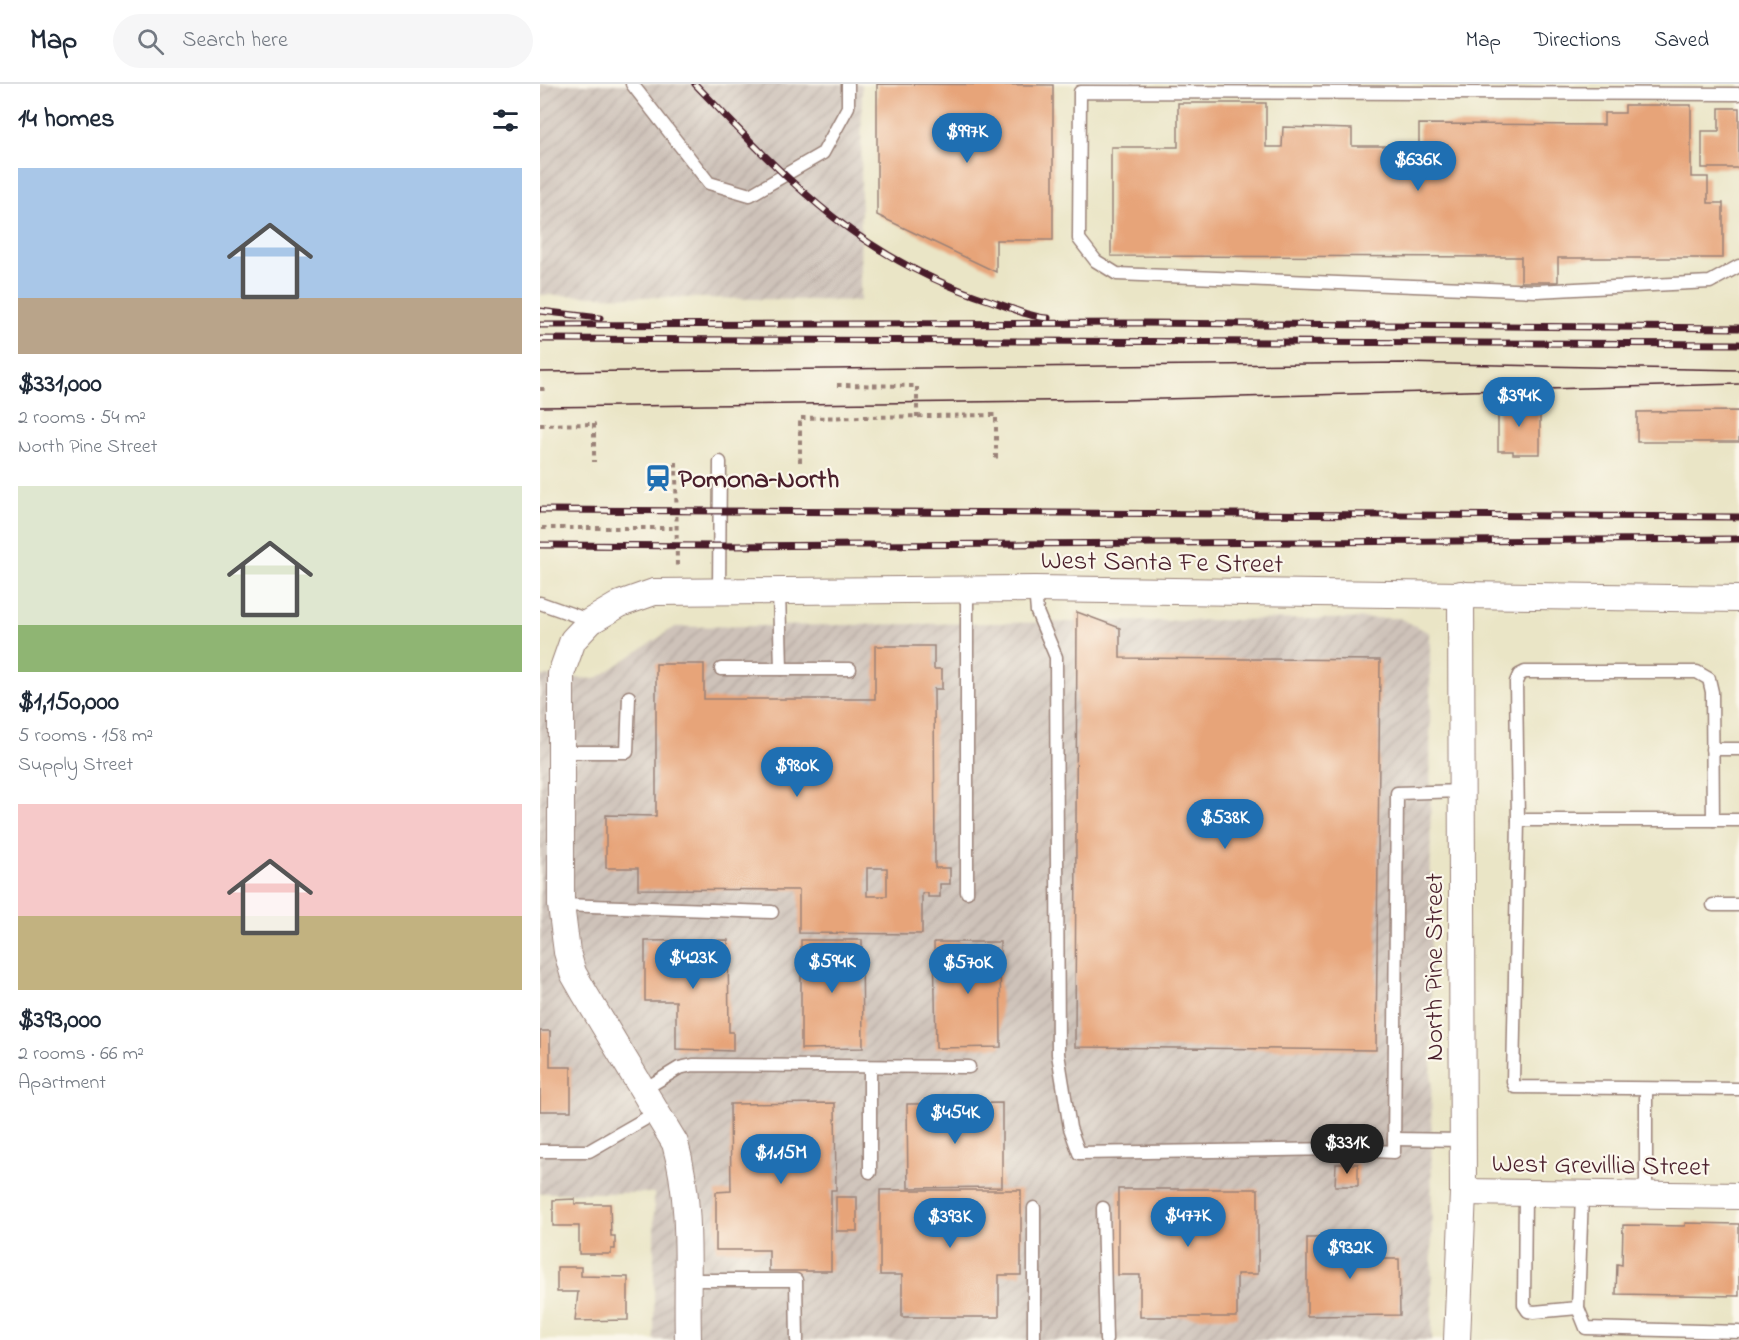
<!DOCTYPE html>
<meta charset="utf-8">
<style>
:root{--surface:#fff;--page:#f6f6f7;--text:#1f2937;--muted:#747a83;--line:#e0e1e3;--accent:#1f6fb2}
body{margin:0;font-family:"Indie Flower",sans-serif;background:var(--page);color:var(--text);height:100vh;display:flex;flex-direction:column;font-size:22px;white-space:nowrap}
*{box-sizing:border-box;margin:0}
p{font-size:20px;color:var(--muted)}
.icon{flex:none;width:33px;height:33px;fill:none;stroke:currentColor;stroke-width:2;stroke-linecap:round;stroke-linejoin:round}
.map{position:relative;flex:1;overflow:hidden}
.panel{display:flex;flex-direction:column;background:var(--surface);width:540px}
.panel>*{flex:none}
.price{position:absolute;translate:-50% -51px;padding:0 14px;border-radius:21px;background:var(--accent);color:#fff;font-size:20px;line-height:39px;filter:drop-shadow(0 2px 3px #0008)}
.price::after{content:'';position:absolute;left:50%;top:36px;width:18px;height:14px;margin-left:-9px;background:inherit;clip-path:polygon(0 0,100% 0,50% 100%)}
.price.on{background:#222;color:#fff}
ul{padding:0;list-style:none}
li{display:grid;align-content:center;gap:12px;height:318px;padding:0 18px}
li span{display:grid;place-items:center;height:186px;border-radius:0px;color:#555}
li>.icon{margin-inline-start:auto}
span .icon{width:108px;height:108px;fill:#fffc;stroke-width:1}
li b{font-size:26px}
h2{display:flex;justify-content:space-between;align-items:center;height:72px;padding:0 18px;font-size:26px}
header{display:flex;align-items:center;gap:36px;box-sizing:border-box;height:84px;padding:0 30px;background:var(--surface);border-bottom:2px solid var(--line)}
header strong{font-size:28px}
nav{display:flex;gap:33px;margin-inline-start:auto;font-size:21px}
.search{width:420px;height:54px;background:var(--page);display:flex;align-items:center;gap:15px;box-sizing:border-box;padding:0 21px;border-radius:33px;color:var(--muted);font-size:22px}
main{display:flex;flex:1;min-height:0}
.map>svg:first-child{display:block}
.industrial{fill:url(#industrial-furrows)}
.building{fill:#e7a479;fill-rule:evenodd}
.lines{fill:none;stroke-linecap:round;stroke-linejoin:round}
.service-casing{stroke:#9a8278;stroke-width:15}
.minor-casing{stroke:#9a8278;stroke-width:28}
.path{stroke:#9a8278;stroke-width:4;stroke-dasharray:4.5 4.5;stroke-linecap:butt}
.service{stroke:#fff;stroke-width:12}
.minor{stroke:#fff;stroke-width:26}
.tram{stroke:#4a1f2b;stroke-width:1.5}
.rail-casing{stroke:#4a1f2b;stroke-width:7}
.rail{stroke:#fbf7ec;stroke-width:4.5;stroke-dasharray:14;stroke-linecap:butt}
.labels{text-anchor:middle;stroke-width:4.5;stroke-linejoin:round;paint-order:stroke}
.poi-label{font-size:27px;font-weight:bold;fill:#4a1f2b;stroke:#fbf7ec;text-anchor:start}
.street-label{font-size:27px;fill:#4a1f2b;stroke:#fbf7ec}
</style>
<header>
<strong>Map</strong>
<div class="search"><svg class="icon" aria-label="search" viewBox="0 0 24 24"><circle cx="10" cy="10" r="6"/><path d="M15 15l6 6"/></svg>Search here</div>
<nav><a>Map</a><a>Directions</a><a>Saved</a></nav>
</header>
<main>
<section class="panel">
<h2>14 homes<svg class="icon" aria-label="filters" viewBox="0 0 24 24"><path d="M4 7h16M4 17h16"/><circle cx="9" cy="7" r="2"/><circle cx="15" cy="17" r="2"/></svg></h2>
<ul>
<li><span style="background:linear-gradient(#a9c7e8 70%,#b9a48a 0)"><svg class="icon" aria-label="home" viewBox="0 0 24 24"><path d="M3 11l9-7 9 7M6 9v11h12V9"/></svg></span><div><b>$331,000</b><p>2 rooms · 54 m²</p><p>North Pine Street</p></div></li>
<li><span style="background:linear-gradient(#dfe7d0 75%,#8fb573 0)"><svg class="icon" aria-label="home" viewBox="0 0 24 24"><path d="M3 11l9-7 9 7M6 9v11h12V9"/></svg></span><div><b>$1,150,000</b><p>5 rooms · 158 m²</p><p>Supply Street</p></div></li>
<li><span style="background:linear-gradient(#f6c9c9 60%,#c2b280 0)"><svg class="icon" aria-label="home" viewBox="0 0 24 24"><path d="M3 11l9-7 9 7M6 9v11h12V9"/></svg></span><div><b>$393,000</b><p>2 rooms · 66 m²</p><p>Apartment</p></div></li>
</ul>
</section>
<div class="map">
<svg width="1199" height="1256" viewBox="0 0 1199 1256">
<defs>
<pattern id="industrial-furrows" width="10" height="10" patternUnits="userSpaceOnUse" patternTransform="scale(1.5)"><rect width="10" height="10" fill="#cec2b9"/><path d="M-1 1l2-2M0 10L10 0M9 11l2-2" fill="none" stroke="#b2a69f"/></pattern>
</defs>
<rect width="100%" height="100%" fill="#fbf7ec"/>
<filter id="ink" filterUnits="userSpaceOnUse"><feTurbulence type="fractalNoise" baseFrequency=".0167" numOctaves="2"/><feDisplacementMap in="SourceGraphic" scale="12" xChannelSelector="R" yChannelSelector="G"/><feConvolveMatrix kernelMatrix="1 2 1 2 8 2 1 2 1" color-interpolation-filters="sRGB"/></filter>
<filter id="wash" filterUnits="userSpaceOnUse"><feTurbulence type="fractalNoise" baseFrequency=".008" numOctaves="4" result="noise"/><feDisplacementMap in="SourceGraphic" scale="24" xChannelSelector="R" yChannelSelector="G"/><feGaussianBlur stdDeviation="1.35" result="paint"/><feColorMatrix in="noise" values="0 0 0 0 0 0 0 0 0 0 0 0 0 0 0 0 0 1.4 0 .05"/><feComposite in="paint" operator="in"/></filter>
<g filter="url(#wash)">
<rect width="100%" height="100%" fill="#eae5c6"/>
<!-- industrial -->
<g class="industrial">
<polygon points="0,0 322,0 320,217 0,211"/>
<polygon points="859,534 890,549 892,1256 114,1256 114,1109 0,1109 0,592 56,595 135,543"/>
</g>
<g id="blocks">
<!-- building -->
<g class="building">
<polygon points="337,0 513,1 513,156 456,156 456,188 337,131"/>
<polygon points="638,19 726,19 726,63 742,63 743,43 812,45 812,62 857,62 857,90 859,82 872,82 872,90 879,90 879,40 1064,41 1064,29 1085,29 1085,21 1151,21 1151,93 1168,93 1168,119 1183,119 1183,174 1018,174 1018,198 981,198 981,173 571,172 571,63 638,63"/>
<polygon points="1179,24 1199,24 1199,84 1162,84 1162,47 1179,47"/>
<polygon points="958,319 1000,319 1000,370 973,370 973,367 958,367"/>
<polygon points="1199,327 1199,358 1097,358 1097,328"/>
<polygon points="537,528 580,544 580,574 840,576 836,966 535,963"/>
<path d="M335 562H394V585H402V605H394L395 784H410V800H400V813H388V809H382V850L259 849V806L98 805V784H66V731L116 732V580H164V615H335ZM327 784H347V812H327Z"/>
<polygon points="188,856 189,948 193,948 193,967 136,965 136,917 105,917 105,857"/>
<polygon points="261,856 322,856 323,964 261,965"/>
<polygon points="394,858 460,858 461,963 396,964"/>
<polygon points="0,947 10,947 10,983 31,983 31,1027 0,1027"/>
<polygon points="295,1019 296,1106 291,1106 291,1187 229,1187 229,1166 176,1166 176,1108 191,1107 190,1020"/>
<polygon points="462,1019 462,1103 368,1104 367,1020"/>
<polygon points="796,1080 818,1080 818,1102 795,1102"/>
<polygon points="578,1105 718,1105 718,1190 697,1190 697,1233 600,1233 600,1191 578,1191"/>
<polygon points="340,1106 481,1106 481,1191 459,1191 459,1233 362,1233 362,1191 340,1191"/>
<rect x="296" y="1113" width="21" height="34"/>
<polygon points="35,1115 35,1120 70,1120 71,1152 75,1152 75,1165 71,1165 71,1170 39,1170 39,1142 13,1142 13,1116"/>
<polygon points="1145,1139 1199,1140 1199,1212 1076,1210 1077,1180 1082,1181 1083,1141 1145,1142"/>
<polygon points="827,1153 827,1175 859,1175 860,1231 767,1232 767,1154"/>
<polygon points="17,1183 41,1183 41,1192 88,1193 88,1236 35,1237 38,1208 17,1208"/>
</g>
</g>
</g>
<g filter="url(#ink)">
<use href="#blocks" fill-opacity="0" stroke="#9a8278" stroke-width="1.5"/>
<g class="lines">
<defs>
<g id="service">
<polyline points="92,0 169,99 210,111 283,69 308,23 308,0"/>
<polyline points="1199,10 540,8 539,155 556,177 577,190 997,207 1170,198 1199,182"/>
<polyline points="495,505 497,528 516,573 518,970 530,1044 539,1069 796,1065 854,1068 857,709 923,707"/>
<polyline points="179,506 180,378"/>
<polyline points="239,507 241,585"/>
<polyline points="0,519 51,537"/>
<polyline points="181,585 310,585"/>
<polyline points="1172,665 1199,665"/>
<polyline points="21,668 87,668 89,613"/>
<polyline points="978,736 1199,736"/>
<polyline points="1173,736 1172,608 1169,595 1157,588 985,588 979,591 976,598 978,736 973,998 975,1003 1199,1005"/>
<polyline points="427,808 427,506"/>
<polyline points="21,821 232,828"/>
<polyline points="1173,821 1199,821"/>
<polyline points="330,983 330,1088"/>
<polyline points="103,1006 139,984 153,981 429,983"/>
<polyline points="854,1055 923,1056"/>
<polyline points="0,1067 49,1067 117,1028"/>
<polyline points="985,1109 984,1221 988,1227 994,1228 1038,1224"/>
<polyline points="1042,1110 1038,1224 1046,1244 1199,1248"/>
<polyline points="1106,1111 1106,1005"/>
<polyline points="494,1124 494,1256"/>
<polyline points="563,1124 566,1256"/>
<polyline points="147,1196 256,1196 257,1256"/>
</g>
<g id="minor">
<polyline points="923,1108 1199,1112"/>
<path d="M148 1256C146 1191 153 1122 135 1059L45 910 33 889 27 868 21 821V590L33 556 51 537 80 520 114 508 495 505 1199 515"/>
<polyline points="917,1256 923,1108 921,510"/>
</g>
</defs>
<!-- service casing -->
<use href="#service" class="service-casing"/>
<!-- minor casing -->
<use href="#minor" class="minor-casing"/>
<!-- path -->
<g class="path">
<polyline points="297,301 377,302 377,333"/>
<polyline points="0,305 6,305"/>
<polyline points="0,341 54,340 54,378"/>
<polyline points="136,378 137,486"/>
<polyline points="260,378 260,334 456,331 456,378"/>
<polyline points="2,444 136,444"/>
</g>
<!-- service -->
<use href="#service" class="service"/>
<!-- minor -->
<use href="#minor" class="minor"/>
<!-- tram -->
<g class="tram">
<polyline points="0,288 862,279 1199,286"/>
<polyline points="0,323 583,316 1199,300"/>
</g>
<defs>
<g id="rail">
<path d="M155 0C247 96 319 175 451 217 469 223 489 233 508 234"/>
<polyline points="0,227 60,234"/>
<polyline points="0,241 601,239 1199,244"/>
<polyline points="0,255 1199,260"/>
<polyline points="0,426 1199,433"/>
<polyline points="0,461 180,462 1199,455"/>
</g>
</defs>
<!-- rail casing -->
<use href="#rail" class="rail-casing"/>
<!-- rail -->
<use href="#rail" class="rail"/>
</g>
</g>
<!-- icons -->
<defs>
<symbol id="station-bare" viewBox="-9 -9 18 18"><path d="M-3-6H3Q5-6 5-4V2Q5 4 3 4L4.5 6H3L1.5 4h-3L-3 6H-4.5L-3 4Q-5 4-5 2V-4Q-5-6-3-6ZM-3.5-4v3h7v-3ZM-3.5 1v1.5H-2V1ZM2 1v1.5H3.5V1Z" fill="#1f6fb2" stroke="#fbf7ec" stroke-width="2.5" paint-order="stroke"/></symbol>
</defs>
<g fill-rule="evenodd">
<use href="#station-bare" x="99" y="375" width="38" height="38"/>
</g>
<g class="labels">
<!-- poi labels -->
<g class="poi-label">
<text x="138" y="403">Pomona–North</text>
</g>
<!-- street labels -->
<g class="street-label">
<text transform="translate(622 477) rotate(1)" y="9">West Santa Fe Street</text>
<text transform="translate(893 883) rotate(-90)" y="9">North Pine Street</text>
<text transform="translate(1061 1080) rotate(1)" y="9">West Grevillia Street</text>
</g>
</g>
</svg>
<b class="price" style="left:427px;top:80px">$997K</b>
<b class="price" style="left:878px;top:108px">$636K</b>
<b class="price" style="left:979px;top:344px">$394K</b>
<b class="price" style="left:257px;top:714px">$980K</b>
<b class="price" style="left:685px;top:766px">$538K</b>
<b class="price" style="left:153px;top:906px">$423K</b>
<b class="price" style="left:292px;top:910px">$594K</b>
<b class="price" style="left:428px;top:911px">$570K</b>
<b class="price" style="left:415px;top:1061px">$454K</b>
<b class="price on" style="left:807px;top:1091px">$331K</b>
<b class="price" style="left:241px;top:1101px">$1.15M</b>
<b class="price" style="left:648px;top:1164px">$477K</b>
<b class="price" style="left:410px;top:1165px">$393K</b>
<b class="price" style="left:810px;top:1196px">$932K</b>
</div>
</main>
